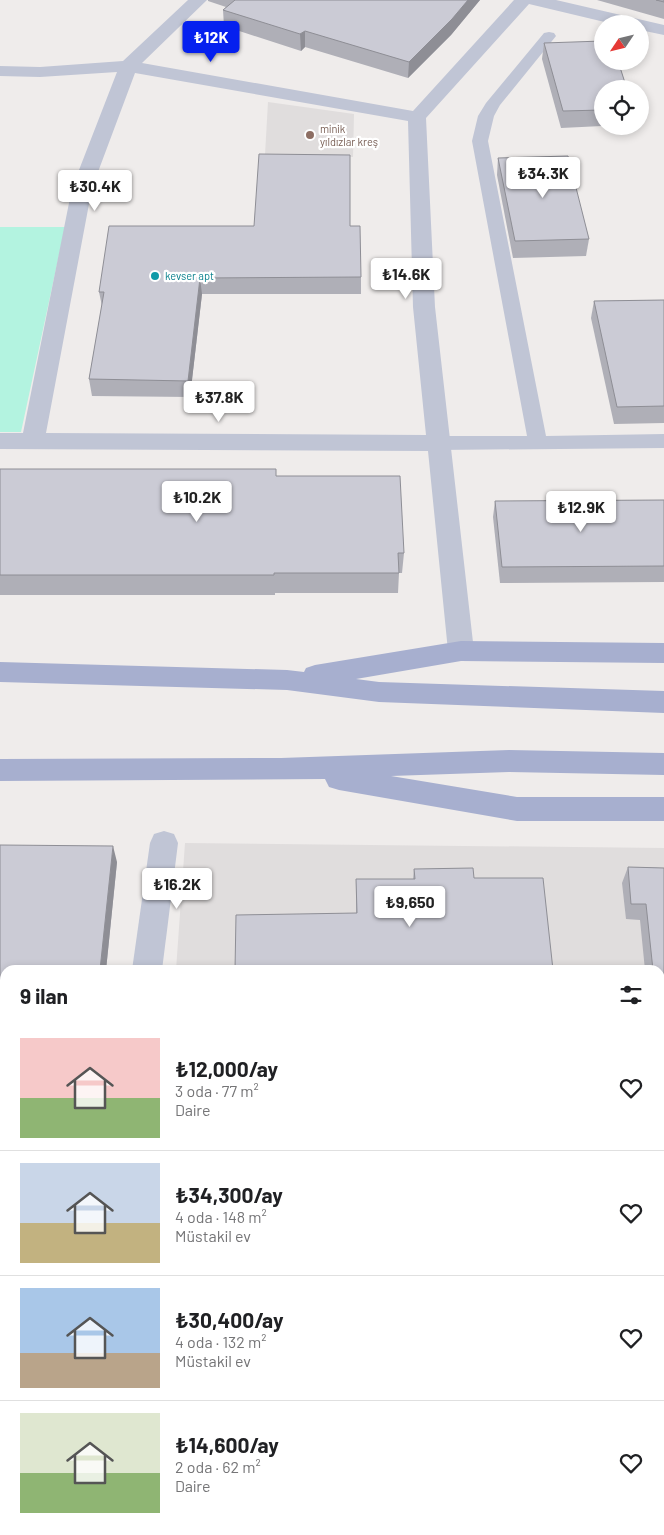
<!DOCTYPE html>
<html lang="tr">
<meta charset="utf-8">
<style>
:root{--surface:#fff;--page:#f6f6f6;--text:#202124;--muted:#757577;--line:#e0e0e0;--accent:#0520ef}
body{margin:0;font-family:Barlow,sans-serif;background:var(--page);color:var(--text);height:100vh;display:flex;flex-direction:column;font-size:19px;white-space:nowrap}
*{box-sizing:border-box;margin:0}
p{font-size:16px;color:var(--muted)}
.icon{flex:none;width:28px;height:28px;fill:none;stroke:currentColor;stroke-width:2;stroke-linecap:round;stroke-linejoin:round}
.map{position:relative;flex:1;overflow:hidden}
.panel{position:absolute;left:0px;top:965px;width:665px;height:570px;display:flex;flex-direction:column;background:var(--surface);border-radius:15px 15px 0 0;box-shadow:0 2px 8px #0003}
.panel>*{flex:none}
.needle{width:32px;rotate:235deg}
.buttons{position:absolute;left:594px;top:15px;display:grid;gap:10px}
.buttons a{display:grid;place-items:center;width:55px;height:55px;border-radius:50%;background:var(--surface);box-shadow:0 2px 8px #0003;font-size:25px}
.price{position:absolute;translate:-50% -42px;padding:0 11px;border-radius:5px;background:#fff;color:#222;font-size:16px;line-height:32px;filter:drop-shadow(0 1px 2px #0008)}
.price::after{content:'';position:absolute;left:50%;top:30px;width:15px;height:11px;margin-left:-8px;background:inherit;clip-path:polygon(0 0,100% 0,50% 100%)}
.price.on{background:var(--accent);color:#fff}
ul{padding:0;list-style:none}
li{display:flex;align-items:center;gap:15px;height:125px;padding:0 20px}
li+li{border-top:1px solid var(--line)}
li span{display:grid;place-items:center;flex:none;width:140px;height:100px;border-radius:0px;color:#555}
li>.icon{margin-inline-start:auto}
span .icon{width:60px;height:60px;fill:#fffc;stroke-width:1}
li b{font-size:21px}
h2{display:flex;justify-content:space-between;align-items:center;height:60px;padding:0 20px;font-size:21px}
.map>svg:first-child{display:block}
.education{fill:#e0dddd}
.green{fill:#b3f3e0}
.lines{fill:none;stroke-linecap:round;stroke-linejoin:round}
.lane{fill:#c0c5d5;fill-rule:evenodd}
.street{fill:#c0c5d5;fill-rule:evenodd}
.primary{fill:#a7afcf;fill-rule:evenodd}
.wall{fill:#afafb7}
.shaded-wall{fill:#8e8e95}
.building{fill:#cbcbd5;stroke:#8e8e95}
.education-dot{fill:#8d6e63;stroke:#fff;stroke-width:2}
.culture-dot{fill:#0f9aa8;stroke:#fff;stroke-width:2}
.labels{text-anchor:middle;stroke-width:4.5;stroke-linejoin:round;paint-order:stroke}
.far-education-label{font-size:11px;fill:#785e54;stroke:#fff;text-anchor:start}
.far-culture-label{font-size:11px;fill:#0d838f;stroke:#fff;text-anchor:start}
</style>
<div class="map">
<svg width="664" height="1535" viewBox="0 0 664 1535">
<rect width="100%" height="100%" fill="#efeceb"/>
<!-- education -->
<g class="education">
<polygon points="268,102 354,114 353,157 265,155"/>
<polygon points="185,843 664,848 664,1535 137,1535 137,1530 660,1530 660,970 176,970"/>
</g>
<!-- green -->
<polygon class="green" points="0,227 65,227 21,432 0,432"/>
<g class="lines">
<!-- lane -->
<polygon class="lane" points="549,32 554,33 556,36 500,105 494,116 488,141 546,436 664,434 664,448 438,450 431,448 429,443 431,438 438,436 527,436 472,141 478,116 486,103 544,33"/>
<!-- street -->
<g class="street">
<path d="M188 0H207L142 63 413 111 514 0H556L664 25V35L640 30V24H613L529 4 426 118 435 307 474 651 470 658 461 661 452 658 448 651 428 451 0 449V433H23L72 188 117 72 40 77 0 76V66L40 67 123 61ZM135 73 408 121 413 307 426 435 46 433 92 188Z"/>
<polygon points="164,831 174,834 178,843 162,970 132,970 150,843 154,834"/>
<rect x="0" y="1127" width="5" height="32"/>
<rect x="78" y="1530" width="38" height="5"/>
</g>
<!-- primary -->
<g class="primary">
<polygon points="461,641 664,643 664,663 461,661 356,679 379,682 664,691 664,713 379,702 287,690 0,682 0,662 287,670 304,672 306,668 315,665"/>
<polygon points="509,750 664,753 664,775 509,772 391,776 517,797 664,797 664,821 517,821 339,790 329,787 325,779 0,781 0,759 281,758"/>
</g>
</g>
<!-- wall -->
<g class="wall">
<polygon points="208,0 480,0 451,35 408,78 305,47 301,51 224,26 223,10 226,7 208,1"/>
<polygon points="597,0 664,0 664,19"/>
<polygon points="544,43 602,89 602,126 561,128 542,59"/>
<polygon points="498,158 589,239 586,256 513,258 497,175"/>
<polygon points="350,226 361,277 361,294 202,294 190,397 92,396 89,379 102,306 99,292"/>
<polygon points="664,300 664,423 614,424 591,318 594,301"/>
<polygon points="0,469 277,476 404,553 402,573 399,573 398,593 275,593 275,595 0,595"/>
<polygon points="664,500 664,582 500,583 493,517 495,501"/>
<polygon points="0,845 117,862 106,970 5,970 5,1026 0,1026"/>
<polygon points="628,867 664,868 664,1194 660,1194 660,970 645,970 640,920 626,919 622,883"/>
<polygon points="414,869 474,878 356,913 356,879 413,879"/>
</g>
<!-- shaded-wall -->
<g class="shaded-wall">
<polygon points="468,0 480,0 451,35 408,78 409,62"/>
<polygon points="305,31 305,47 301,51 300,34"/>
<polygon points="200,278 202,294 190,397 188,381"/>
<polygon points="113,846 117,862 106,970 100,970"/>
<polygon points="3,1369 5,1372 5,1383 0,1388 0,1372"/>
</g>
<!-- building -->
<g class="building">
<polygon points="235,0 468,0 452,19 409,62 305,31 300,34 223,10"/>
<polygon points="656,0 664,0 664,2"/>
<polygon points="602,41 602,61 618,61 627,89 602,89 602,110 563,111 544,43"/>
<polygon points="259,154 350,155 350,226 360,226 361,277 200,278 188,381 89,379 104,292 99,292 109,226 254,226"/>
<polygon points="568,156 589,239 515,241 498,158"/>
<polygon points="664,300 664,406 617,407 594,301"/>
<polygon points="0,469 276,469 276,476 400,476 404,553 398,553 399,573 274,573 274,575 0,575"/>
<polygon points="664,500 664,566 502,567 495,501"/>
<polygon points="0,845 113,846 100,970 5,970 5,1011 0,1011"/>
<polygon points="628,867 664,868 664,1182 660,1182 660,970 653,970 646,904 631,904"/>
<polygon points="473,868 474,878 543,878 553,970 235,970 236,915 357,913 356,879 415,879 414,869"/>
<polygon points="0,1366 3,1369 0,1372"/>
</g>
<!-- markers -->
<circle class="education-dot" cx="310" cy="135" r="5"/>
<circle class="culture-dot" cx="155" cy="276" r="5"/>
<g class="labels">
<!-- far-education labels -->
<g class="far-education-label">
<text x="320" y="133">minik<tspan x="320" dy="13">yıldızlar kreş</tspan></text>
</g>
<!-- far-culture labels -->
<g class="far-culture-label">
<text x="165" y="280">kevser apt</text>
</g>
</g>
</svg>
<div class="buttons">
<a><svg class="needle" viewBox="-14 -14 28 28"><path d="M0-13l5 13h-10z" fill="#e53935"/><path d="M0 13l5-13h-10z" fill="#757577"/></svg></a>
<a><svg class="icon" aria-label="locate" viewBox="0 0 24 24"><circle cx="12" cy="12" r="6"/><path d="M12 2v4M12 18v4M2 12h4M18 12h4"/></svg></a>
</div>
<b class="price on" style="left:211px;top:63px">₺12K</b>
<b class="price" style="left:543px;top:199px">₺34.3K</b>
<b class="price" style="left:95px;top:212px">₺30.4K</b>
<b class="price" style="left:406px;top:300px">₺14.6K</b>
<b class="price" style="left:219px;top:423px">₺37.8K</b>
<b class="price" style="left:197px;top:523px">₺10.2K</b>
<b class="price" style="left:581px;top:533px">₺12.9K</b>
<b class="price" style="left:177px;top:910px">₺16.2K</b>
<b class="price" style="left:410px;top:928px">₺9,650</b>
<section class="panel">
<h2>9 ilan<svg class="icon" aria-label="filters" viewBox="0 0 24 24"><path d="M4 7h16M4 17h16"/><circle cx="9" cy="7" r="2"/><circle cx="15" cy="17" r="2"/></svg></h2>
<ul>
<li><span style="background:linear-gradient(#f6c9c9 60%,#8fb573 0)"><svg class="icon" aria-label="home" viewBox="0 0 24 24"><path d="M3 11l9-7 9 7M6 9v11h12V9"/></svg></span><div><b>₺12,000/ay</b><p>3 oda · 77 m²</p><p>Daire</p></div><svg class="icon" aria-label="heart" viewBox="0 0 24 24"><path d="M12 20l-8-8c-3-5 5-10 8-4 3-6 11-1 8 4z"/></svg></li>
<li><span style="background:linear-gradient(#c9d6e8 60%,#c2b280 0)"><svg class="icon" aria-label="home" viewBox="0 0 24 24"><path d="M3 11l9-7 9 7M6 9v11h12V9"/></svg></span><div><b>₺34,300/ay</b><p>4 oda · 148 m²</p><p>Müstakil ev</p></div><svg class="icon" aria-label="heart" viewBox="0 0 24 24"><path d="M12 20l-8-8c-3-5 5-10 8-4 3-6 11-1 8 4z"/></svg></li>
<li><span style="background:linear-gradient(#a9c7e8 65%,#b9a48a 0)"><svg class="icon" aria-label="home" viewBox="0 0 24 24"><path d="M3 11l9-7 9 7M6 9v11h12V9"/></svg></span><div><b>₺30,400/ay</b><p>4 oda · 132 m²</p><p>Müstakil ev</p></div><svg class="icon" aria-label="heart" viewBox="0 0 24 24"><path d="M12 20l-8-8c-3-5 5-10 8-4 3-6 11-1 8 4z"/></svg></li>
<li><span style="background:linear-gradient(#dfe7d0 60%,#8fb573 0)"><svg class="icon" aria-label="home" viewBox="0 0 24 24"><path d="M3 11l9-7 9 7M6 9v11h12V9"/></svg></span><div><b>₺14,600/ay</b><p>2 oda · 62 m²</p><p>Daire</p></div><svg class="icon" aria-label="heart" viewBox="0 0 24 24"><path d="M12 20l-8-8c-3-5 5-10 8-4 3-6 11-1 8 4z"/></svg></li>
</ul>
</section>
</div>
